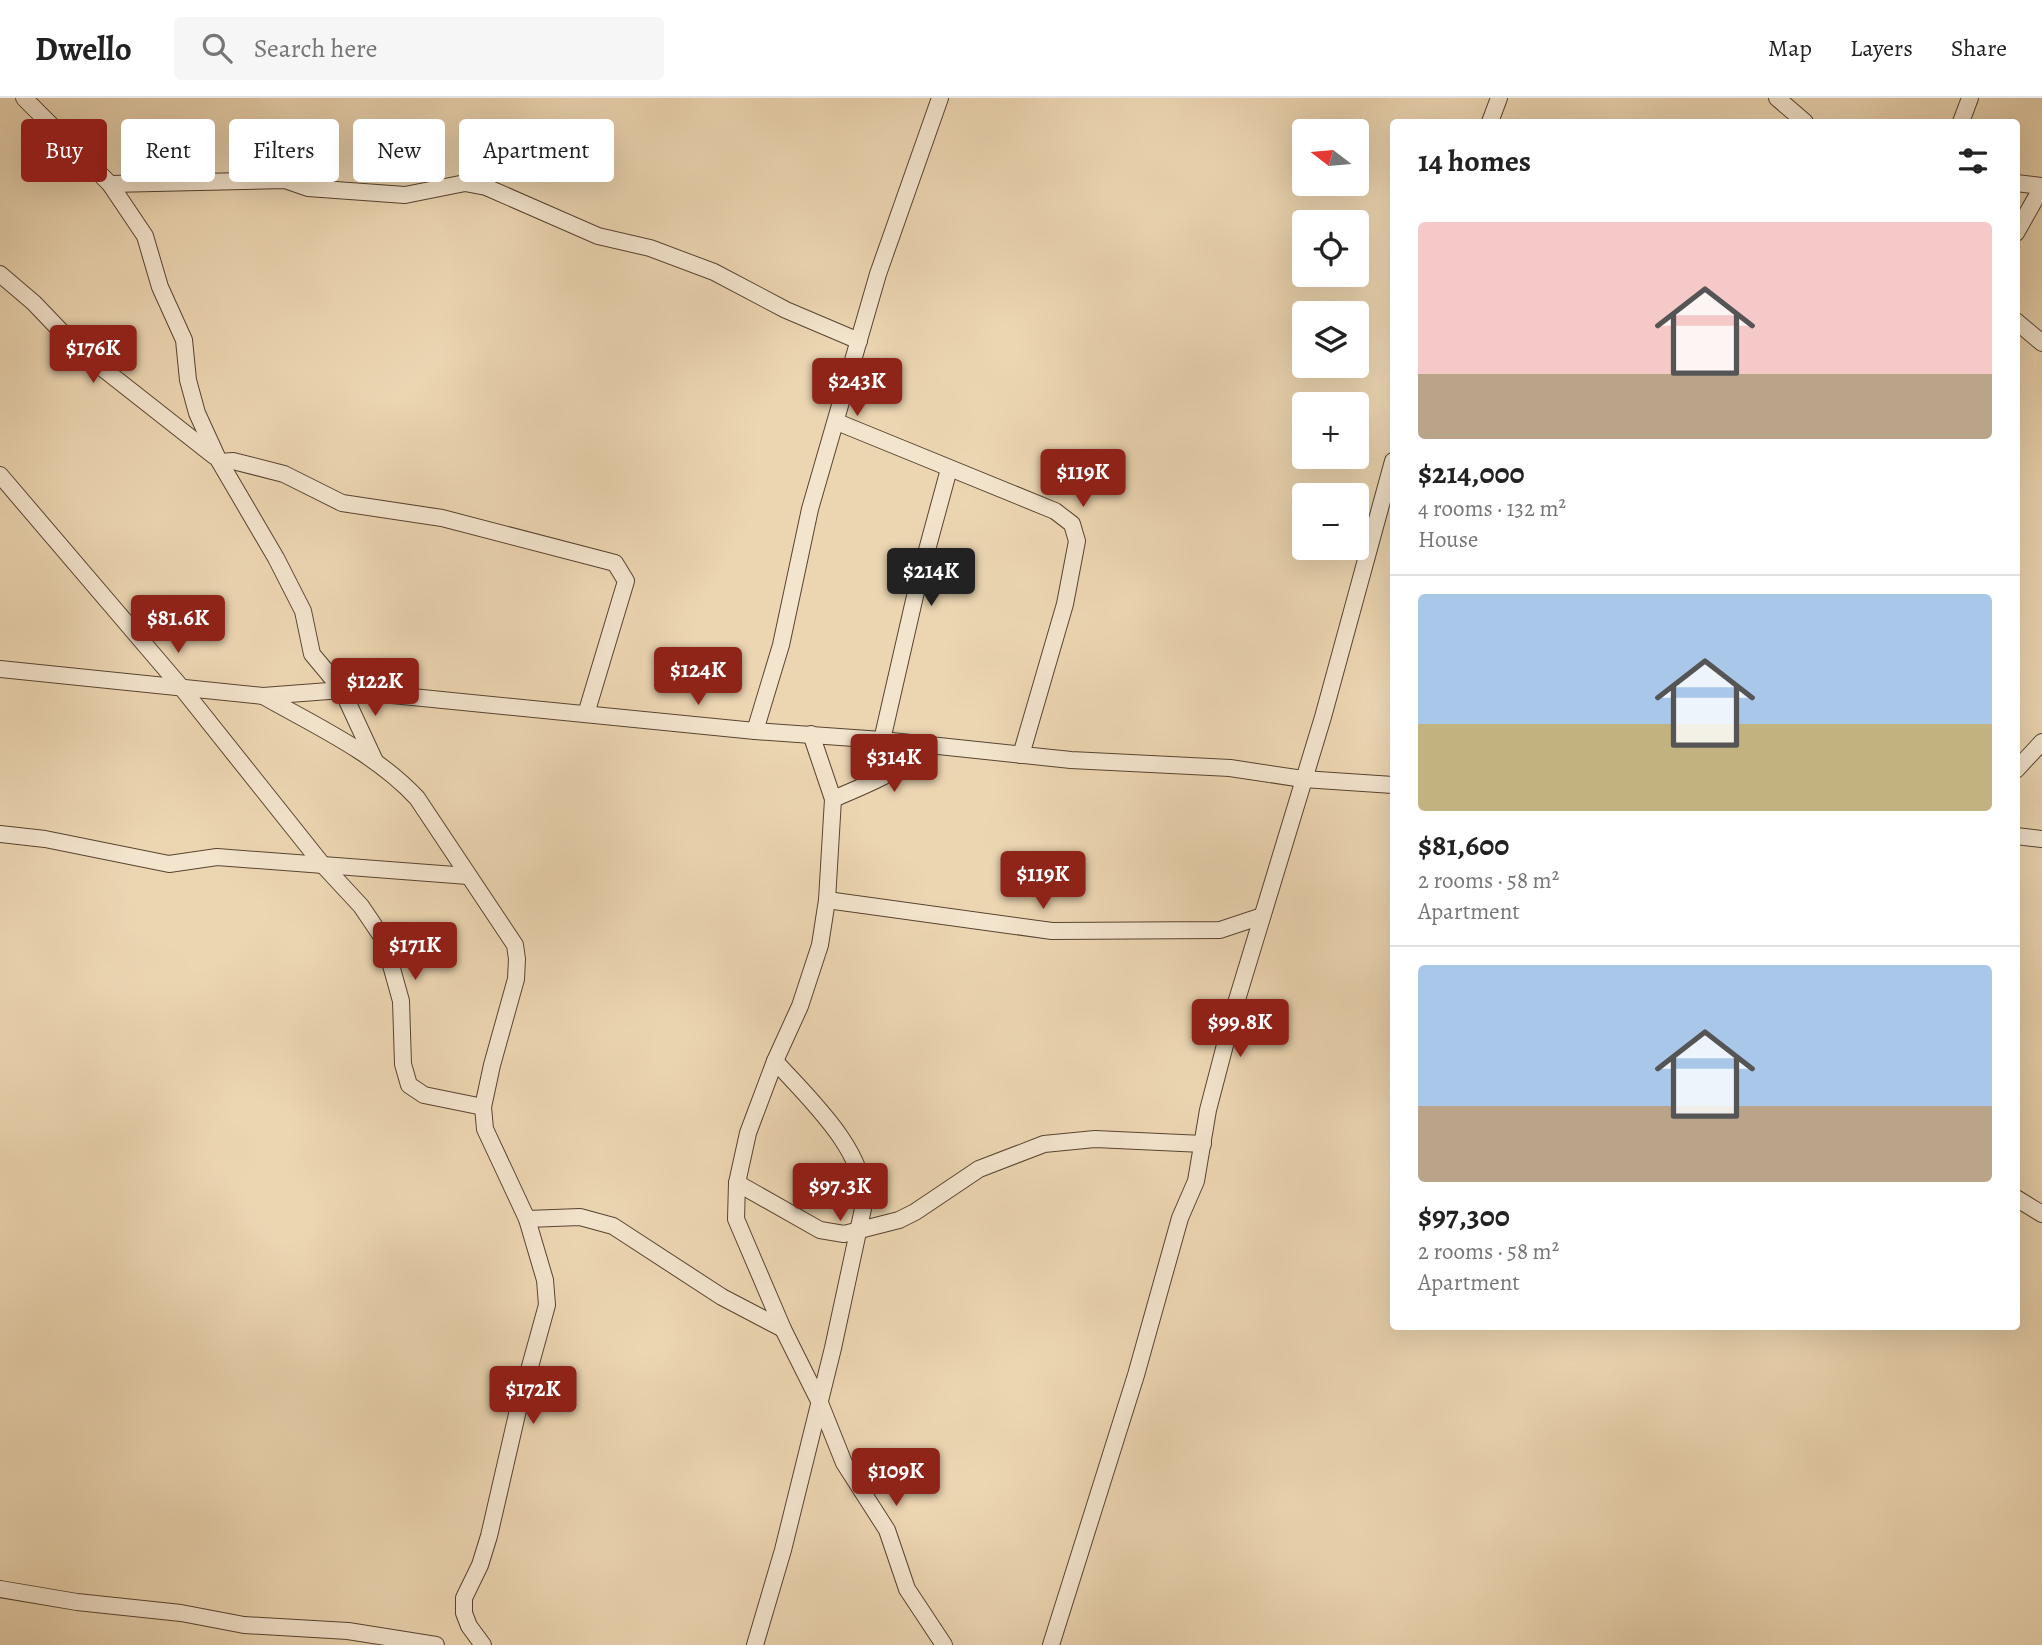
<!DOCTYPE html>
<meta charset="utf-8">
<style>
:root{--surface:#fff;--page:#f6f6f6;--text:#222;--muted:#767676;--line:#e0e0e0;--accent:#8f2418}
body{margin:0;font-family:Alegreya,serif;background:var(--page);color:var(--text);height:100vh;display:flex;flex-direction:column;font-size:26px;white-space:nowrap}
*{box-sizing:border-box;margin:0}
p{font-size:23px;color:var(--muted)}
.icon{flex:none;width:38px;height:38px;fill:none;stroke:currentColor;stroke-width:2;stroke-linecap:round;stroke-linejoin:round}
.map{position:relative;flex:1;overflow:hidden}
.details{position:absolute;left:1390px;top:21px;width:630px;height:1211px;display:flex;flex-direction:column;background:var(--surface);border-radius:7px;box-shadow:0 7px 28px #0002}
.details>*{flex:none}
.guide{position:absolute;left:21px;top:21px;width:665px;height:63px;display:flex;gap:14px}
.needle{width:46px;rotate:286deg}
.tools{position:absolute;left:1292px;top:21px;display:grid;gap:14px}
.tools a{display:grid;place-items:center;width:77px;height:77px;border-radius:7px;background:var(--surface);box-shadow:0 7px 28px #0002;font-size:35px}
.price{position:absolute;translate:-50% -60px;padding:0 16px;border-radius:7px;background:var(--accent);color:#fff;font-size:23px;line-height:46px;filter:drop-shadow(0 2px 4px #0008)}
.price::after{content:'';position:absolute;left:50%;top:42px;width:21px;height:16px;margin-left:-10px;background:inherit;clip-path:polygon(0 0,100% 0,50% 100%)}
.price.active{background:#222;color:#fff}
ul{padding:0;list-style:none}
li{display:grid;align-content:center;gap:14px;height:371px;padding:0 28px}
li+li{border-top:2px solid var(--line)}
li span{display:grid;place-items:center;height:217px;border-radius:7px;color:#555}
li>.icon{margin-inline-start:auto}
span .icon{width:126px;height:126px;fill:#fffc;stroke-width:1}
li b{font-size:30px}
h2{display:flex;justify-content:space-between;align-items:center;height:84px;padding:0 28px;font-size:30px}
.tag{padding:0 24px;border-radius:7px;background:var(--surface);box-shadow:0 7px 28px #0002;font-size:24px;line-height:63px}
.tag.active{background:var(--accent);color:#fff}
header{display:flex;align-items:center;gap:42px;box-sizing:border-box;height:98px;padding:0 35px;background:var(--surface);border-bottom:2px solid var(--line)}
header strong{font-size:33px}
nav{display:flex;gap:38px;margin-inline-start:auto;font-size:24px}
.search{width:490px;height:63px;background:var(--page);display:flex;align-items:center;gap:18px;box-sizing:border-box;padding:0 24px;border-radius:7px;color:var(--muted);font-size:26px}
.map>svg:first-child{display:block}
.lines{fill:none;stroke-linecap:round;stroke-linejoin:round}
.minor-casing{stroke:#584430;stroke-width:18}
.minor{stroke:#f3e4cd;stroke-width:16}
</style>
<header>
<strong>Dwello</strong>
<div class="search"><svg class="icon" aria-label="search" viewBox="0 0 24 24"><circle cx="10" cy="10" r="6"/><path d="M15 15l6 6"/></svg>Search here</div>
<nav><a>Map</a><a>Layers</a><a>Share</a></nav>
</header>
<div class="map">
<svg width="2042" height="1547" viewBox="0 0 2042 1547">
<rect width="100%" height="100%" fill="#ecd6b2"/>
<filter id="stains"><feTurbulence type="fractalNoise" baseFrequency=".00286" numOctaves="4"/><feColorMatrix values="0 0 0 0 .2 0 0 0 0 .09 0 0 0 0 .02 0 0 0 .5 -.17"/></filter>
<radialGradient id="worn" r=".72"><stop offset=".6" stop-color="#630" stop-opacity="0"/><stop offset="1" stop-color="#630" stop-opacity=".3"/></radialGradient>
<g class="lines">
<defs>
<g id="minor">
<polyline points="24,0 110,86 145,138 160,189 184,242 188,282 197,315 218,361 276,460 303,513 312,556 342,592 375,663"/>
<polyline points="1777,0 1805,24"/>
<polyline points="1490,24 1499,0"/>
<polyline points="1961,24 1970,0"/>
<polyline points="2016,85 2042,88"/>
<polyline points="110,86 285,82 308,90 405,97 465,85 486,89 598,138 650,150 714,174 786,212 859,243"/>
<polyline points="2016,135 2042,89"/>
<polyline points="0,176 34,205 78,251 214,358"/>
<polyline points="2016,223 2042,245"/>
<polyline points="837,324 1055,413 1072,426 1077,443 1065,506 1021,657"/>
<polyline points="220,364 233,363 284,376 342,405 442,420 615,465 626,483 586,616"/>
<polyline points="0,377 181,589 322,766 361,808 384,842 401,903 403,966 409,987 424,997 483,1009"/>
<polyline points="0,571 263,598 342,592 755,633 882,642 1071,662 1230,670 1303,681 1393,687"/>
<path d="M263 598C316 628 375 655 417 700L515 847 517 861 516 881 492 967 483 1009 485 1031 527 1121 545 1182 547 1207 518 1312 489 1438 480 1467 464 1500V1515L469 1528 483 1547"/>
<polyline points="755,633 781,547 810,411 878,176 940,0"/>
<polyline points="811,636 833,701 827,802 820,847 800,908 775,963 748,1035 737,1085 736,1121 783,1231 820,1305 844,1365 887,1432 907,1491 944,1547"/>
<polyline points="882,642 918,485 949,371"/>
<polyline points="2016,672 2042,644"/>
<path d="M833 701C869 686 900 673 930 648"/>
<polyline points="0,736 45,741 169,766 217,759 468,778"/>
<polyline points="2016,738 2042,741"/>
<polyline points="827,802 1052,833 1220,832 1262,818"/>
<polyline points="737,1085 820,1132 844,1136 899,1122 915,1114 979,1071 1044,1046 1095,1041 1203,1046"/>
<polyline points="2016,1100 2042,1116"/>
<polyline points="527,1121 580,1119 613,1128 722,1199 783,1231"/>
<polyline points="0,1491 77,1504 181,1515 244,1527 348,1533 436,1547"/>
<path d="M755 1547 783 1452 833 1250 864 1106C867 1053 808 1000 775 963"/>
<polyline points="1051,1547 1136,1277 1180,1120 1196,1083 1208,1012 1236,905 1323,619 1393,363"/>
</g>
</defs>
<!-- minor casing -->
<use href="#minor" class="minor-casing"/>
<!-- minor -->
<use href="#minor" class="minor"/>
</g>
<rect width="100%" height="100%" filter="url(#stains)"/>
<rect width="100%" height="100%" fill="url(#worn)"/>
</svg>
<div class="tools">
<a><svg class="needle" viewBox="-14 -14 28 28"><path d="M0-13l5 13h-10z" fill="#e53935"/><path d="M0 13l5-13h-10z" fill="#767676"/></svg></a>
<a><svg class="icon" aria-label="locate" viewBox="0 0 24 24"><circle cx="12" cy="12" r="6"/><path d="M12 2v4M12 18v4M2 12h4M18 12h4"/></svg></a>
<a><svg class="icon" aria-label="layers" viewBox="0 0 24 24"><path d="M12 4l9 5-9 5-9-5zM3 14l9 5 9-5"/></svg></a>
<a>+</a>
<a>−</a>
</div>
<b class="price" style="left:93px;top:287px">$176K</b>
<b class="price" style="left:857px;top:320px">$243K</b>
<b class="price" style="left:1083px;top:411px">$119K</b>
<b class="price active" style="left:931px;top:510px">$214K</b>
<b class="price" style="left:178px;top:557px">$81.6K</b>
<b class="price" style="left:698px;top:609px">$124K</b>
<b class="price" style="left:375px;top:620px">$122K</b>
<b class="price" style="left:894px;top:696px">$314K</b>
<b class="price" style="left:1043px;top:813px">$119K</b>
<b class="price" style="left:415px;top:884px">$171K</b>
<b class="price" style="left:1240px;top:961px">$99.8K</b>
<b class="price" style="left:840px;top:1125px">$97.3K</b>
<b class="price" style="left:533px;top:1328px">$172K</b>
<b class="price" style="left:896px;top:1410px">$109K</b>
<div class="guide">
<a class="tag active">Buy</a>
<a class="tag">Rent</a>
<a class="tag">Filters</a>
<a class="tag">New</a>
<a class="tag">Apartment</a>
</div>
<section class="details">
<h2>14 homes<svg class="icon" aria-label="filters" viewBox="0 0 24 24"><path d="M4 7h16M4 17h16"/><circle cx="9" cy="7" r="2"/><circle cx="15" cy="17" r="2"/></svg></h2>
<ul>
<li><span style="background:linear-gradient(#f6c9c9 70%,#b9a48a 0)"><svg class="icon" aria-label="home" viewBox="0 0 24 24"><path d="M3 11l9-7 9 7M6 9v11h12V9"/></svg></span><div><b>$214,000</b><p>4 rooms · 132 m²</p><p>House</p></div></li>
<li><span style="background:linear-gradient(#a9c7e8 60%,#c2b280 0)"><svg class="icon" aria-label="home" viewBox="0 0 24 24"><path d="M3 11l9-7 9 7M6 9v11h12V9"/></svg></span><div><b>$81,600</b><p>2 rooms · 58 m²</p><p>Apartment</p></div></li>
<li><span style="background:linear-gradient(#a9c7e8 65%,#b9a48a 0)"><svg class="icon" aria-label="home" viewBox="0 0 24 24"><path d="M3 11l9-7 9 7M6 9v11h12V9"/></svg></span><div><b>$97,300</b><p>2 rooms · 58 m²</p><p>Apartment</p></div></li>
</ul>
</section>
</div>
